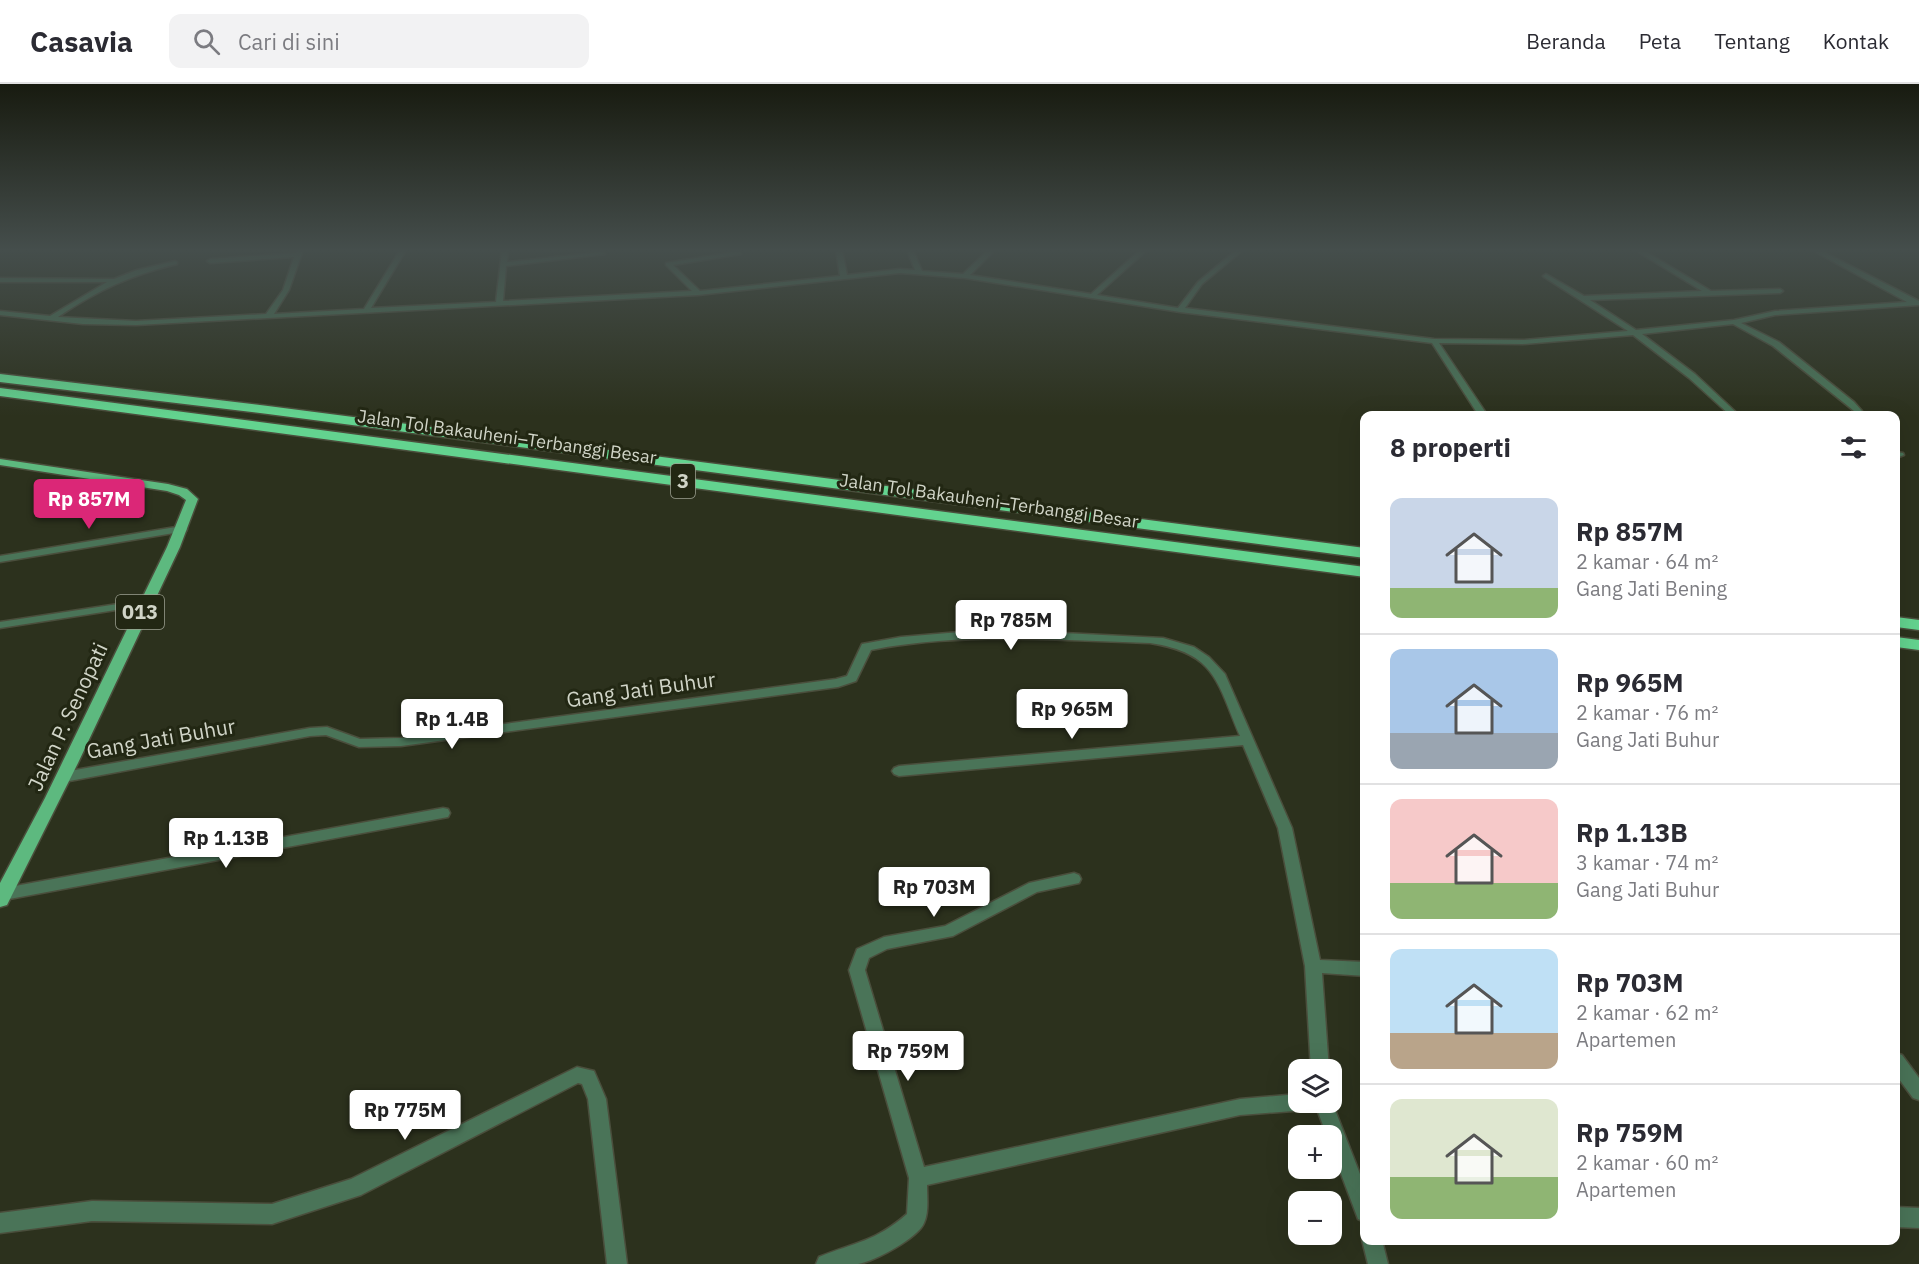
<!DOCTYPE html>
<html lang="id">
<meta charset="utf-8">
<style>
:root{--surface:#fff;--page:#f2f2f3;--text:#2b2b33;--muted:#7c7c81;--line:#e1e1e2;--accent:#db2777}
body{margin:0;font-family:"IBM Plex Sans",sans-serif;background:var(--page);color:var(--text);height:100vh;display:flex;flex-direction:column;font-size:22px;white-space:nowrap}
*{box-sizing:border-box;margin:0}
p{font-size:20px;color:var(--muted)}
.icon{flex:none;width:33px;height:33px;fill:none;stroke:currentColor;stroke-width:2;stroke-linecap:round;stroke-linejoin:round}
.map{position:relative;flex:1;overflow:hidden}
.side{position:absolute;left:1360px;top:327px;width:540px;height:834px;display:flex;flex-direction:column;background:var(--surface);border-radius:12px;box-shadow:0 6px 24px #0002}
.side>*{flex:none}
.tools{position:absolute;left:1288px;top:975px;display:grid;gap:12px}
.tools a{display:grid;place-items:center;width:54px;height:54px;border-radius:12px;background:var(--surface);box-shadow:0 6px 24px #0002;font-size:30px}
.price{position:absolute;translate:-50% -51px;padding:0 14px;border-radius:6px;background:#fff;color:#222;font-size:20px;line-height:39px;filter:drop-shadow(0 2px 3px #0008)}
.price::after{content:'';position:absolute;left:50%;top:36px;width:18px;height:14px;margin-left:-9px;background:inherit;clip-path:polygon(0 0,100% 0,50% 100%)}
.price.active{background:var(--accent);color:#fff}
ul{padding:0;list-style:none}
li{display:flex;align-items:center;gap:18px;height:150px;padding:0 30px}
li+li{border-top:2px solid var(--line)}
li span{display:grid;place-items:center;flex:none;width:168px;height:120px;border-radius:12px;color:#555}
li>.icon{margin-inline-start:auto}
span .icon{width:72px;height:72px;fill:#fffc;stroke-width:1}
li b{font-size:26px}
h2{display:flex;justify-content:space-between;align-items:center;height:72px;padding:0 30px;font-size:26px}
header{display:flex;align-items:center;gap:36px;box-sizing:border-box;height:84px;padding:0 30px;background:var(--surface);border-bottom:2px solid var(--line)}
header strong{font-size:28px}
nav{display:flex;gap:33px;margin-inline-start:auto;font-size:21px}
.search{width:420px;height:54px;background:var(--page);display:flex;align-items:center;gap:15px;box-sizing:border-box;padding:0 21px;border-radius:12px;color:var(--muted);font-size:22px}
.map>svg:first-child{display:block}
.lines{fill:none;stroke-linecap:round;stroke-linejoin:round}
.street-casing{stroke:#4a4e3c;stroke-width:3}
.primary-casing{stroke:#4a4e3c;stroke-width:3}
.highway-casing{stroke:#4a4e3c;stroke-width:3}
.street{fill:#4a7458;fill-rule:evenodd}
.primary{fill:#5db97f;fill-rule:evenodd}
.highway{fill:#63d38f;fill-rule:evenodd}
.labels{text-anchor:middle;stroke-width:6;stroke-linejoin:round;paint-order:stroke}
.far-street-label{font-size:18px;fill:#d0d4c7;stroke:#222713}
.shield{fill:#222713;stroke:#9ca091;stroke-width:1.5}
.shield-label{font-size:20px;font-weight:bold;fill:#d0d4c7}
.street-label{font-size:21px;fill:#d0d4c7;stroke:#222713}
</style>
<header>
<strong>Casavia</strong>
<div class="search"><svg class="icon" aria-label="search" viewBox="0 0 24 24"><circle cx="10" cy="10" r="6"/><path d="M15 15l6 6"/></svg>Cari di sini</div>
<nav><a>Beranda</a><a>Peta</a><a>Tentang</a><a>Kontak</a></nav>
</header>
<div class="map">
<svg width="1919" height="1180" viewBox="0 0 1919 1180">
<rect width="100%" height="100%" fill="#2c311d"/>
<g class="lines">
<defs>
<g id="street">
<path d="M297 166H303L289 206 274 230 364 225 400 166H406L371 224 496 218 502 166H508L507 178 602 168 605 170 506 182 503 217 692 207 666 181V179L739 167 741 170 673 181 700 207 840 192 836 166H842L847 191 900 185 915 186 907 166H913L922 187 963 190 988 166H995L970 191 1091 210 1140 166H1147L1097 211 1178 224 1198 198 1236 166H1243L1202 200 1185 224 1434 255 1523 256 1628 247 1544 193 1543 192 1546 190 1584 212 1702 207 1635 166H1643L1711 207 1780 205 1783 207 1780 209 1590 216 1636 246 1734 236 1775 227 1907 218 1812 166H1820L1919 217V221L1775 231 1741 239 1779 258 1854 318 1862 327 1860 332H1851L1854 327 1848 322 1773 262 1733 240 1642 250 1695 290 1740 332H1731L1689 294 1633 251 1523 260 1439 259 1488 332H1479L1432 259 1180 228 965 194 900 189 698 211 136 241 83 240 0 231V227L50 232 107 198H0V194L114 195 137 186 175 177 177 178V180C131 191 98 206 58 233L136 237 266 230 283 206 294 173 210 179 207 177 210 175 296 169Z"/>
<polygon points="1896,368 1903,369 1904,371 1896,374"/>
<polygon points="182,442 187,445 186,447 0,478 0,472"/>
<polygon points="144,516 148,517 150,519 148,521 0,544 0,538"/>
<path d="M972 547 1043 548 1163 554 1194 563 1209 573 1225 590 1292 744 1320 876 1365 878V892L1322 889 1329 986H1311L1305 882 1278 744 1243 661 899 692 894 690 892 687 894 684 899 682 1240 652C1217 598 1216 569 1150 559 1056 556 963 548 871 566L856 597 838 603 401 662 359 663 326 651 310 652 64 698 59 696 57 693 59 690 64 688 310 644 327 643 360 655 401 654 836 595 847 592 862 560 901 553Z"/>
<polygon points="443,724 448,725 450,729 448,733 4,816 0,815 0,805 4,804"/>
<path d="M1074 789 1079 791 1081 795 1079 799 1037 808 953 852 887 865 869 874 865 886 924 1083 1240 1015 1299 1010V1018H1332L1365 1103V1138L1358 1135 1332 1066V1052H1327L1315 1020 1313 1024 1307 1026 1240 1031 927 1101C927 1113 929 1128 924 1139 918 1154 875 1177 858 1180 845 1180 829 1180 816 1180L819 1173C855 1158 875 1158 907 1130L909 1094 849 886 857 865 884 853 945 842 1029 799Z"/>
<polygon points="1896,969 1902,971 1919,994 1919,1016 1913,1014 1896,991"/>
<polygon points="577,983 594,987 606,1015 627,1180 607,1180 588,1015 582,1000 578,999 361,1111 272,1140 92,1137 0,1149 0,1129 92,1117 272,1120 351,1095"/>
<polygon points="1896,1123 1919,1124 1919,1144 1896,1143"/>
<polygon points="1365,1149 1365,1156 1382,1156 1388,1180 1368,1180 1362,1156"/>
</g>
<polygon id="primary" points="0,375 168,400 187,405 198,415 180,463 78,679 7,821 0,823 0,799 45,714 167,463 186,416 179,411 167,407 0,381"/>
<g id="highway">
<polygon points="0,290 268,322 1365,464 1365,474 268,330 0,298"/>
<polygon points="0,304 1365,483 1365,493 0,312"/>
<polygon points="1896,533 1919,536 1919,546 1896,543"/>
<polygon points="1896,553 1919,556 1919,566 1896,563"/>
</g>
</defs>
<!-- street casing -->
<use href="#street" class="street-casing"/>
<!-- primary casing -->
<use href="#primary" class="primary-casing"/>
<!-- highway casing -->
<use href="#highway" class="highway-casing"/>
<!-- street -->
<use href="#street" class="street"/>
<!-- primary -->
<use href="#primary" class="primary"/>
<!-- highway -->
<use href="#highway" class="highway"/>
</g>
<!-- sky -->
<linearGradient id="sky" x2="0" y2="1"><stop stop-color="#181b10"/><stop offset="0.5" stop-color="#454e4c"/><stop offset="1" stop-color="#454e4c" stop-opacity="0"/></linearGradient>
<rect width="1919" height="332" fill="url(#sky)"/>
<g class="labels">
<!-- far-street labels -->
<g class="far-street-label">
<text transform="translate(507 353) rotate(8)" y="6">Jalan Tol Bakauheni–Terbanggi Besar</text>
<text transform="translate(989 417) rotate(8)" y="6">Jalan Tol Bakauheni–Terbanggi Besar</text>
</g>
<!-- shield labels -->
<g class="shield">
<rect x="671" y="380" width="24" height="34" rx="4.5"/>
<rect x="116" y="511" width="48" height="34" rx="4.5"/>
</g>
<g class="shield-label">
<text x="683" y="404">3</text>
<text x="140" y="535">013</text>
</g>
<!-- street labels -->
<g class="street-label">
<text transform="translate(641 606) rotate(-8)" y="7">Gang Jati Buhur</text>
<text transform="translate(68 633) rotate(-65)" y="7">Jalan P. Senopati</text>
<text transform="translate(161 655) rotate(-10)" y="7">Gang Jati Buhur</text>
</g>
</g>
</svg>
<div class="tools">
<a><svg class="icon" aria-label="layers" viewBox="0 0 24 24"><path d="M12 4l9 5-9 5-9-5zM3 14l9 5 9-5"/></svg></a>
<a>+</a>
<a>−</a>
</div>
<b class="price active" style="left:89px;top:446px">Rp 857M</b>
<b class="price" style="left:1011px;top:567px">Rp 785M</b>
<b class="price" style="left:1072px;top:656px">Rp 965M</b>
<b class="price" style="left:452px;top:666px">Rp 1.4B</b>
<b class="price" style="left:226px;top:785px">Rp 1.13B</b>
<b class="price" style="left:934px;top:834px">Rp 703M</b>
<b class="price" style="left:908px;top:998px">Rp 759M</b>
<b class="price" style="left:405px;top:1057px">Rp 775M</b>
<section class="side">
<h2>8 properti<svg class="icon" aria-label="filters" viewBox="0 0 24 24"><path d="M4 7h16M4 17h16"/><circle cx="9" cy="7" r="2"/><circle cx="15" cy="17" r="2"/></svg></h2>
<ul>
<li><span style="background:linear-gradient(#c9d6e8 75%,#8fb573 0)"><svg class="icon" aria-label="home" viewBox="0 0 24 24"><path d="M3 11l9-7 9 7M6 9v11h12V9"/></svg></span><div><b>Rp 857M</b><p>2 kamar · 64 m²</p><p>Gang Jati Bening</p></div></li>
<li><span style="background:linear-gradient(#a9c7e8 70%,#9aa5b1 0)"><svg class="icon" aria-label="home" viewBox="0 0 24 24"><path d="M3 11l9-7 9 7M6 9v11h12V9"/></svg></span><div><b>Rp 965M</b><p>2 kamar · 76 m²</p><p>Gang Jati Buhur</p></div></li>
<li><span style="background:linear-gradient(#f6c9c9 70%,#8fb573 0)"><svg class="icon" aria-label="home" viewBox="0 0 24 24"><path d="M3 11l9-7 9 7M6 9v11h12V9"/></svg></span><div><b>Rp 1.13B</b><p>3 kamar · 74 m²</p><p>Gang Jati Buhur</p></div></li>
<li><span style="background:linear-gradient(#bfe0f5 70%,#b9a48a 0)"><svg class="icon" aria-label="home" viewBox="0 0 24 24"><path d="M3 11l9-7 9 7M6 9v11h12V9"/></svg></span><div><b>Rp 703M</b><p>2 kamar · 62 m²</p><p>Apartemen</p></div></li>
<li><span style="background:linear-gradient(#dfe7d0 65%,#8fb573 0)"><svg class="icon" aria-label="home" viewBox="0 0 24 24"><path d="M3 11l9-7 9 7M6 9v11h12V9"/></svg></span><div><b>Rp 759M</b><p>2 kamar · 60 m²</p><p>Apartemen</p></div></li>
</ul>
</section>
</div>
